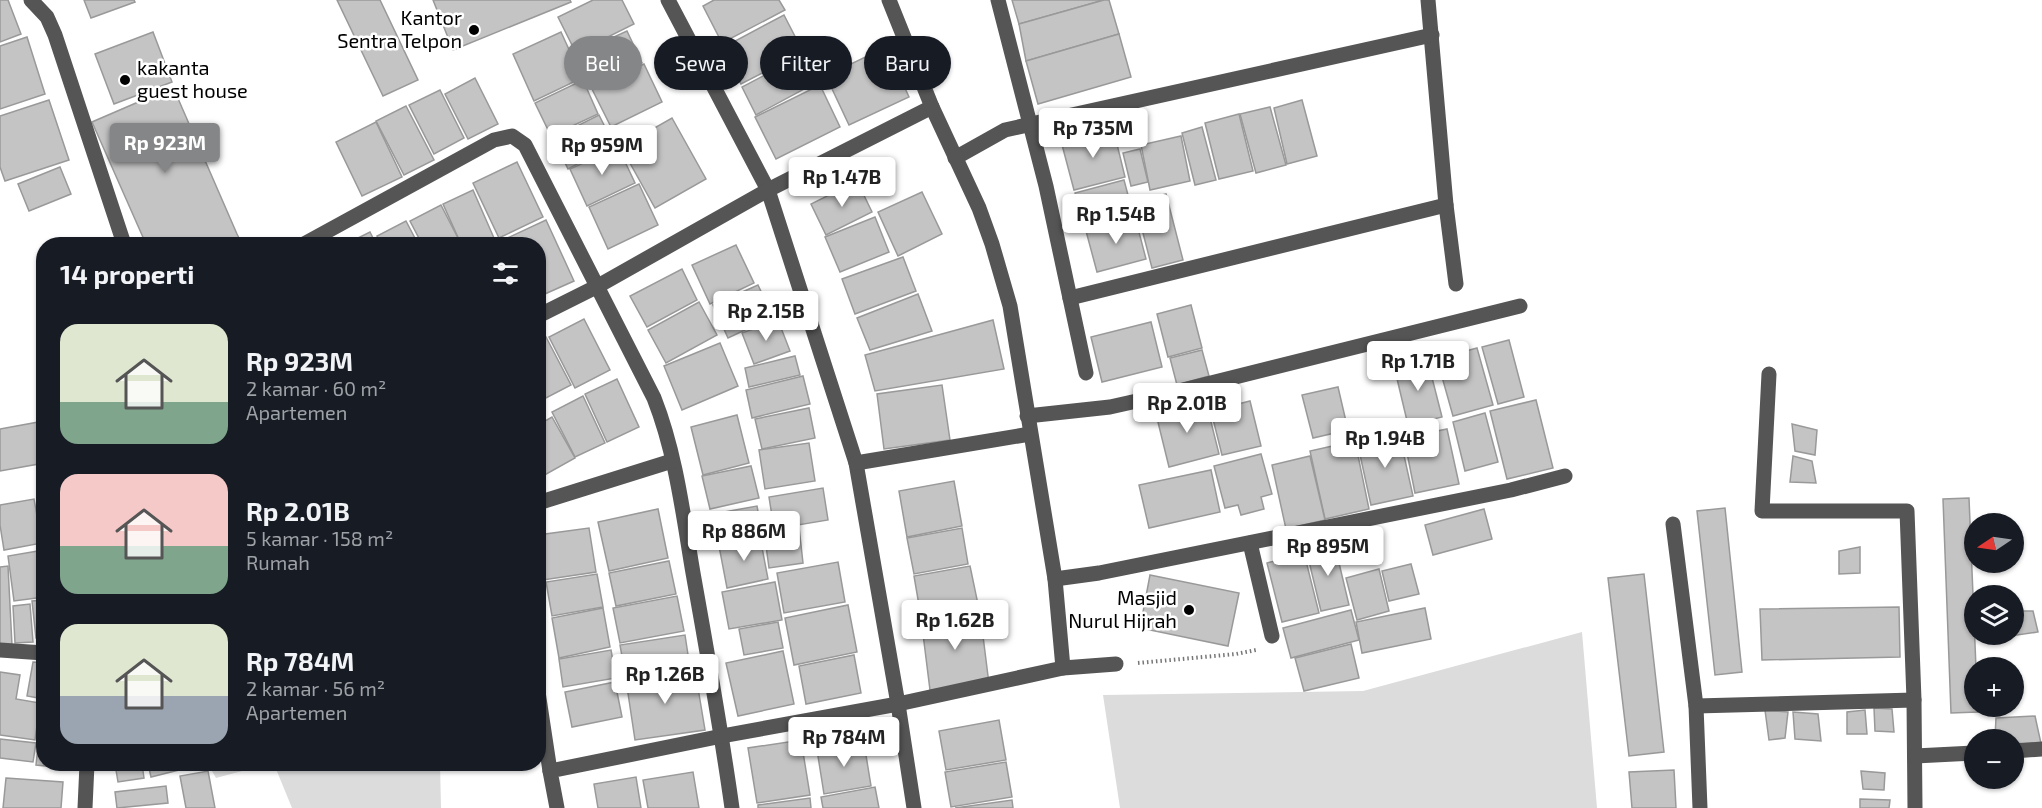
<!DOCTYPE html>
<html lang="id">
<meta charset="utf-8">
<style>
:root{--surface:#171b24;--page:#242831;--text:#f1f3f6;--muted:#9ea1a6;--accent:#858687}
body{margin:0;font-family:"Exo 2",sans-serif;background:var(--page);color:var(--text);height:100vh;display:flex;flex-direction:column;font-size:22px;white-space:nowrap}
*{box-sizing:border-box;margin:0}
p{font-size:20px;color:var(--muted)}
.icon{flex:none;width:33px;height:33px;fill:none;stroke:currentColor;stroke-width:2;stroke-linecap:round;stroke-linejoin:round}
.map{position:relative;flex:1;overflow:hidden}
.sheet{position:absolute;left:36px;top:237px;width:510px;height:534px;display:flex;flex-direction:column;background:var(--surface);border-radius:24px;box-shadow:0 2px 4px #0004}
.sheet>*{flex:none}
.top-card{position:absolute;left:564px;top:36px;width:570px;height:54px;display:flex;gap:12px}
.needle{width:39px;rotate:257deg}
.buttons{position:absolute;left:1964px;top:513px;display:grid;gap:12px}
.buttons a{display:grid;place-items:center;width:60px;height:60px;border-radius:50%;background:var(--surface);box-shadow:0 2px 4px #0004;font-size:30px}
.price{position:absolute;translate:-50% -51px;padding:0 14px;border-radius:6px;background:#fff;color:#222;font-size:20px;line-height:39px;filter:drop-shadow(0 2px 3px #0008)}
.price::after{content:'';position:absolute;left:50%;top:36px;width:18px;height:14px;margin-left:-9px;background:inherit;clip-path:polygon(0 0,100% 0,50% 100%)}
.price.selected{background:var(--accent);color:#fff}
ul{padding:0;list-style:none}
li{display:flex;align-items:center;gap:18px;height:150px;padding:0 24px}
li span{display:grid;place-items:center;flex:none;width:168px;height:120px;border-radius:18px;color:#555}
li>.icon{margin-inline-start:auto}
span .icon{width:72px;height:72px;fill:#fffc;stroke-width:1}
li b{font-size:26px}
h2{display:flex;justify-content:space-between;align-items:center;height:72px;padding:0 24px;font-size:26px}
.pill{padding:0 21px;border-radius:27px;background:var(--surface);box-shadow:0 2px 4px #0004;font-size:21px;line-height:54px}
.pill.selected{background:var(--accent);color:#fff}
.map>svg:first-child{display:block}
.green{fill:#dcdcdc}
.building{fill:#c4c4c4;stroke:#999;stroke-width:1.5}
.lines{fill:none;stroke-linecap:round;stroke-linejoin:round}
.path{stroke:#777;stroke-width:4;stroke-dasharray:1.5 3;stroke-linecap:butt}
.minor{stroke:#555;stroke-width:15}
.poi-dot{fill:#000;stroke:#fff;stroke-width:2}
.labels{text-anchor:middle;stroke-width:5;stroke-linejoin:round;paint-order:stroke}
.poi-label{font-size:20px;fill:#000;stroke:#fff;text-anchor:end}
</style>
<div class="map">
<svg width="2042" height="808" viewBox="0 0 2042 808">
<rect width="100%" height="100%" fill="#fff"/>
<!-- green -->
<g class="green">
<polygon points="1582,632 1597,808 1120,808 1103,695 1363,691"/>
<polygon points="208,764 268,764 216,778"/>
<polygon points="274,764 440,764 441,808 292,808"/>
</g>
<!-- building -->
<g class="building">
<polygon points="0,0 8,0 21,34 0,42"/>
<polygon points="84,0 134,0 135,2 91,18"/>
<polygon points="337,0 380,0 418,80 383,96"/>
<polygon points="433,0 570,0 571,2 453,50"/>
<polygon points="593,0 622,0 634,24 576,53 558,17"/>
<polygon points="714,0 779,0 785,10 722,43 703,6"/>
<polygon points="1012,0 1104,0 1019,24"/>
<polygon points="1104,0 1109,0 1119,34 1026,61 1019,24"/>
<polygon points="784,15 803,52 741,84 722,48"/>
<polygon points="627,31 642,63 596,85 581,52"/>
<polygon points="153,32 172,82 114,104 95,54"/>
<polygon points="561,32 582,78 534,101 513,54"/>
<polygon points="1119,34 1131,77 1038,104 1026,61"/>
<polygon points="27,37 45,94 0,109 0,46"/>
<polygon points="886,47 909,97 849,125 826,76"/>
<polygon points="805,54 819,81 756,115 742,87"/>
<polygon points="644,64 662,102 611,127 592,89"/>
<polygon points="475,78 498,124 468,139 445,94"/>
<polygon points="583,80 598,114 551,136 535,103"/>
<polygon points="820,85 840,127 776,159 755,117"/>
<polygon points="173,87 237,234 242,244 146,244 92,122"/>
<polygon points="440,90 464,138 434,154 409,105"/>
<polygon points="49,100 69,160 5,181 0,167 0,116"/>
<polygon points="1302,100 1317,156 1287,164 1274,108"/>
<polygon points="406,106 434,160 404,175 376,121"/>
<polygon points="1270,107 1286,165 1256,173 1240,114"/>
<polygon points="1239,114 1253,171 1219,179 1205,123"/>
<polygon points="599,115 614,145 568,169 553,138"/>
<polygon points="672,118 706,179 655,208 621,147"/>
<polygon points="376,122 402,177 362,196 336,142"/>
<polygon points="1202,127 1216,180 1195,185 1182,133"/>
<polygon points="1113,128 1125,177 1074,190 1061,141"/>
<polygon points="1181,136 1190,181 1150,190 1141,145"/>
<polygon points="618,147 635,183 587,206 570,169"/>
<polygon points="1140,149 1148,182 1131,186 1123,153"/>
<polygon points="517,162 543,217 499,238 473,183"/>
<polygon points="60,167 71,194 29,211 18,184"/>
<polygon points="1124,180 1133,214 1084,227 1075,193"/>
<polygon points="857,181 872,212 826,235 811,204"/>
<polygon points="639,184 658,225 608,249 589,207"/>
<polygon points="473,190 494,238 480,244 461,244 443,204"/>
<polygon points="922,192 942,234 898,256 878,212"/>
<polygon points="1166,194 1183,260 1152,268 1135,202"/>
<polygon points="441,205 461,244 422,244 410,221"/>
<polygon points="875,217 889,252 840,272 825,237"/>
<polygon points="1135,217 1146,259 1097,272 1086,231"/>
<polygon points="546,220 574,281 538,297 538,244 502,244 501,241"/>
<polygon points="406,221 418,244 381,244 377,236"/>
<polygon points="370,232 376,244 346,244"/>
<polygon points="736,245 754,283 710,304 692,265"/>
<polygon points="903,257 916,291 855,314 842,279"/>
<polygon points="682,269 697,300 647,327 630,296"/>
<polygon points="758,285 773,317 728,338 713,305"/>
<polygon points="918,294 932,331 870,350 857,318"/>
<polygon points="699,302 717,335 666,363 648,330"/>
<polygon points="1191,305 1202,348 1168,357 1157,314"/>
<polygon points="584,319 610,370 575,388 549,337"/>
<polygon points="778,320 790,351 754,364 742,333"/>
<polygon points="993,320 1004,369 875,391 865,355"/>
<polygon points="1151,322 1162,367 1102,382 1091,337"/>
<polygon points="546,337 571,385 542,400 538,394 538,340"/>
<polygon points="1509,340 1524,397 1498,404 1482,347"/>
<polygon points="720,343 738,386 682,410 664,366"/>
<polygon points="1477,348 1493,405 1453,416 1437,359"/>
<polygon points="1202,350 1209,376 1177,385 1170,358"/>
<polygon points="795,356 800,375 749,387 745,368"/>
<polygon points="1427,358 1442,417 1408,425 1394,366"/>
<polygon points="803,376 810,404 752,418 746,390"/>
<polygon points="617,379 639,427 607,442 585,394"/>
<polygon points="942,385 950,440 884,449 877,394"/>
<polygon points="1338,387 1348,430 1313,438 1302,395"/>
<polygon points="583,396 605,443 575,457 552,412"/>
<polygon points="1536,400 1553,468 1507,479 1490,411"/>
<polygon points="1250,401 1261,446 1222,455 1211,411"/>
<polygon points="1206,402 1219,454 1169,467 1156,414"/>
<polygon points="809,408 815,438 762,449 755,419"/>
<polygon points="1485,413 1498,462 1465,471 1453,422"/>
<polygon points="737,415 749,463 703,475 691,427"/>
<polygon points="552,417 575,458 541,477 538,472 538,425"/>
<polygon points="44,421 44,463 0,471 0,429"/>
<polygon points="1792,424 1817,430 1815,455 1795,451"/>
<polygon points="1447,429 1459,484 1415,493 1404,438"/>
<polygon points="1399,433 1413,496 1371,505 1357,441"/>
<polygon points="1355,441 1369,509 1325,519 1310,451"/>
<polygon points="809,443 815,481 765,489 759,450"/>
<polygon points="1261,454 1272,494 1261,497 1264,509 1241,515 1238,505 1225,508 1214,466"/>
<polygon points="1310,456 1325,520 1286,529 1272,465"/>
<polygon points="1793,456 1812,461 1816,483 1790,482"/>
<polygon points="751,466 759,498 710,509 702,476"/>
<polygon points="1211,470 1220,512 1149,528 1139,485"/>
<polygon points="954,481 962,526 907,537 899,491"/>
<polygon points="823,488 828,520 774,529 769,497"/>
<polygon points="1969,498 1976,668 1974,668 1974,706 1977,706 1978,712 1951,713 1943,499"/>
<polygon points="34,499 42,543 4,550 0,525 0,505"/>
<polygon points="757,506 762,534 718,543 713,514"/>
<polygon points="1725,508 1742,672 1715,675 1697,511"/>
<polygon points="658,509 668,558 609,571 598,522"/>
<polygon points="1484,509 1492,539 1433,555 1425,525"/>
<polygon points="799,527 803,563 769,568 764,531"/>
<polygon points="589,528 596,572 543,580 538,553 538,535"/>
<polygon points="962,528 968,564 914,574 907,538"/>
<polygon points="760,537 768,579 727,588 719,546"/>
<polygon points="1334,542 1349,605 1321,611 1306,549"/>
<polygon points="1860,547 1860,573 1839,574 1839,551"/>
<polygon points="44,550 44,597 14,601 8,556"/>
<polygon points="1304,553 1319,613 1282,622 1267,563"/>
<polygon points="669,561 676,594 616,606 609,573"/>
<polygon points="838,562 845,602 784,613 777,573"/>
<polygon points="1411,564 1419,594 1389,601 1382,571"/>
<polygon points="8,566 12,645 0,645 0,567"/>
<polygon points="970,566 979,609 921,617 914,576"/>
<polygon points="1379,569 1389,611 1357,620 1346,578"/>
<polygon points="597,574 603,607 552,616 546,582"/>
<polygon points="1644,574 1664,752 1629,756 1608,578"/>
<polygon points="1150,575 1239,593 1228,646 1140,628"/>
<polygon points="775,582 782,620 729,629 722,592"/>
<polygon points="677,596 684,631 620,643 613,608"/>
<polygon points="44,600 44,638 36,638 32,601"/>
<polygon points="30,604 33,642 15,643 13,606"/>
<polygon points="848,605 857,652 794,665 785,618"/>
<polygon points="1899,607 1900,657 1762,660 1760,609"/>
<polygon points="603,608 610,647 559,658 552,618"/>
<polygon points="1425,608 1431,639 1362,653 1356,622"/>
<polygon points="1351,610 1359,640 1291,658 1283,628"/>
<polygon points="2013,611 2033,611 2038,632 1997,638 1997,634 2013,634"/>
<polygon points="980,612 989,684 930,690 921,618"/>
<polygon points="778,622 783,648 744,655 739,629"/>
<polygon points="685,635 690,668 626,679 620,645"/>
<polygon points="1351,644 1359,678 1304,691 1295,658"/>
<polygon points="611,650 616,678 563,687 559,659"/>
<polygon points="783,651 794,704 738,716 726,663"/>
<polygon points="854,655 861,693 806,704 799,666"/>
<polygon points="33,662 44,663 44,699 27,696"/>
<polygon points="695,670 705,730 635,740 626,680"/>
<polygon points="0,672 20,675 16,699 40,703 35,740 0,735"/>
<polygon points="615,682 622,717 572,727 565,692"/>
<polygon points="1874,708 1892,709 1894,732 1875,731"/>
<polygon points="42,709 44,709 44,764 73,764 73,769 36,765"/>
<polygon points="1765,710 1788,712 1785,738 1769,740"/>
<polygon points="1865,710 1867,734 1847,734 1847,712"/>
<polygon points="1793,712 1818,714 1821,741 1795,739"/>
<polygon points="2035,716 2042,748 2013,742 2013,740 1995,737 1996,718"/>
<polygon points="999,720 1006,760 946,770 939,731"/>
<polygon points="0,739 36,743 33,762 0,758"/>
<polygon points="801,740 810,795 757,803 748,748"/>
<polygon points="864,743 871,786 824,794 817,750"/>
<polygon points="1006,762 1012,797 951,807 945,772"/>
<polygon points="115,764 142,764 144,778 118,782"/>
<polygon points="148,764 194,764 195,766 151,777"/>
<polygon points="1674,770 1676,808 1632,808 1629,772"/>
<polygon points="208,771 215,808 186,808 180,776"/>
<polygon points="1861,771 1885,773 1884,790 1863,789"/>
<polygon points="693,772 699,808 648,808 643,780"/>
<polygon points="636,777 641,808 598,808 594,784"/>
<polygon points="6,778 63,782 61,808 3,808"/>
<polygon points="166,786 168,803 117,808 115,792"/>
<polygon points="875,787 879,808 823,808 821,797"/>
<polygon points="810,798 811,808 758,808 758,805"/>
<polygon points="1860,799 1890,800 1889,808 1860,808"/>
<polygon points="1012,800 1013,808 955,808"/>
</g>
<g class="lines">
<!-- path -->
<polyline class="path" points="1138,663 1236,654 1256,650"/>
<!-- minor -->
<g class="minor">
<polyline points="31,0 47,17 55,35 124,244"/>
<polyline points="668,0 768,190 856,463 898,704 914,808"/>
<polyline points="998,0 1046,186 1086,373"/>
<polyline points="1428,0 1446,205 1456,284"/>
<polyline points="955,158 1005,130 1432,35"/>
<path d="M304 244 494 140 512 136 525 145 654 398C676 454 683 514 693 573 707 651 721 729 732 808"/>
<polyline points="1070,298 1446,205"/>
<polyline points="538,316 598,286 768,190 932,107"/>
<polyline points="1769,374 1762,511 1907,511 1914,700"/>
<polyline points="1027,416 1110,407 1159,396 1520,306"/>
<polyline points="856,463 1030,434"/>
<polyline points="538,503 672,461"/>
<polyline points="1673,524 1696,706 1700,808"/>
<polyline points="1250,543 1272,636"/>
<polyline points="1055,579 1099,573 1511,490 1565,476"/>
<polyline points="0,650 44,653"/>
<polyline points="1063,668 1116,664"/>
<polyline points="538,692 550,771"/>
<polyline points="1696,706 1914,700 1915,808"/>
<polyline points="2013,751 2042,749"/>
<polyline points="1915,756 1974,753"/>
<polyline points="85,808 87,764"/>
<polyline points="557,808 550,771 722,736 898,704 1063,668 1055,579 1010,306 992,244 979,208 932,107 889,0"/>
</g>
</g>
<!-- markers -->
<g class="poi-dot">
<circle cx="474" cy="30" r="6"/>
<circle cx="125" cy="80" r="6"/>
<circle cx="1189" cy="610" r="6"/>
</g>
<g class="labels">
<!-- poi labels -->
<g class="poi-label">
<text x="462" y="25">Kantor<tspan x="462" dy="23">Sentra Telpon</tspan></text>
<text x="137" y="75" text-anchor="start">kakanta<tspan x="137" dy="23">guest house</tspan></text>
<text x="1177" y="605">Masjid<tspan x="1177" dy="23">Nurul Hijrah</tspan></text>
</g>
</g>
</svg>
<div class="buttons">
<a><svg class="needle" viewBox="-14 -14 28 28"><path d="M0-13l5 13h-10z" fill="#e53935"/><path d="M0 13l5-13h-10z" fill="#9ea1a6"/></svg></a>
<a><svg class="icon" aria-label="layers" viewBox="0 0 24 24"><path d="M12 4l9 5-9 5-9-5zM3 14l9 5 9-5"/></svg></a>
<a>+</a>
<a>−</a>
</div>
<b class="price" style="left:1093px;top:159px">Rp 735M</b>
<b class="price selected" style="left:165px;top:174px">Rp 923M</b>
<b class="price" style="left:602px;top:176px">Rp 959M</b>
<b class="price" style="left:842px;top:208px">Rp 1.47B</b>
<b class="price" style="left:1116px;top:245px">Rp 1.54B</b>
<b class="price" style="left:766px;top:342px">Rp 2.15B</b>
<b class="price" style="left:1418px;top:392px">Rp 1.71B</b>
<b class="price" style="left:1187px;top:434px">Rp 2.01B</b>
<b class="price" style="left:1385px;top:469px">Rp 1.94B</b>
<b class="price" style="left:744px;top:562px">Rp 886M</b>
<b class="price" style="left:1328px;top:577px">Rp 895M</b>
<b class="price" style="left:955px;top:651px">Rp 1.62B</b>
<b class="price" style="left:665px;top:705px">Rp 1.26B</b>
<b class="price" style="left:844px;top:768px">Rp 784M</b>
<div class="top-card">
<a class="pill selected">Beli</a>
<a class="pill">Sewa</a>
<a class="pill">Filter</a>
<a class="pill">Baru</a>
</div>
<section class="sheet">
<h2>14 properti<svg class="icon" aria-label="filters" viewBox="0 0 24 24"><path d="M4 7h16M4 17h16"/><circle cx="9" cy="7" r="2"/><circle cx="15" cy="17" r="2"/></svg></h2>
<ul>
<li><span style="background:linear-gradient(#dfe7d0 65%,#7fa58c 0)"><svg class="icon" aria-label="home" viewBox="0 0 24 24"><path d="M3 11l9-7 9 7M6 9v11h12V9"/></svg></span><div><b>Rp 923M</b><p>2 kamar · 60 m²</p><p>Apartemen</p></div></li>
<li><span style="background:linear-gradient(#f6c9c9 60%,#7fa58c 0)"><svg class="icon" aria-label="home" viewBox="0 0 24 24"><path d="M3 11l9-7 9 7M6 9v11h12V9"/></svg></span><div><b>Rp 2.01B</b><p>5 kamar · 158 m²</p><p>Rumah</p></div></li>
<li><span style="background:linear-gradient(#dfe7d0 60%,#9aa5b1 0)"><svg class="icon" aria-label="home" viewBox="0 0 24 24"><path d="M3 11l9-7 9 7M6 9v11h12V9"/></svg></span><div><b>Rp 784M</b><p>2 kamar · 56 m²</p><p>Apartemen</p></div></li>
</ul>
</section>
</div>
